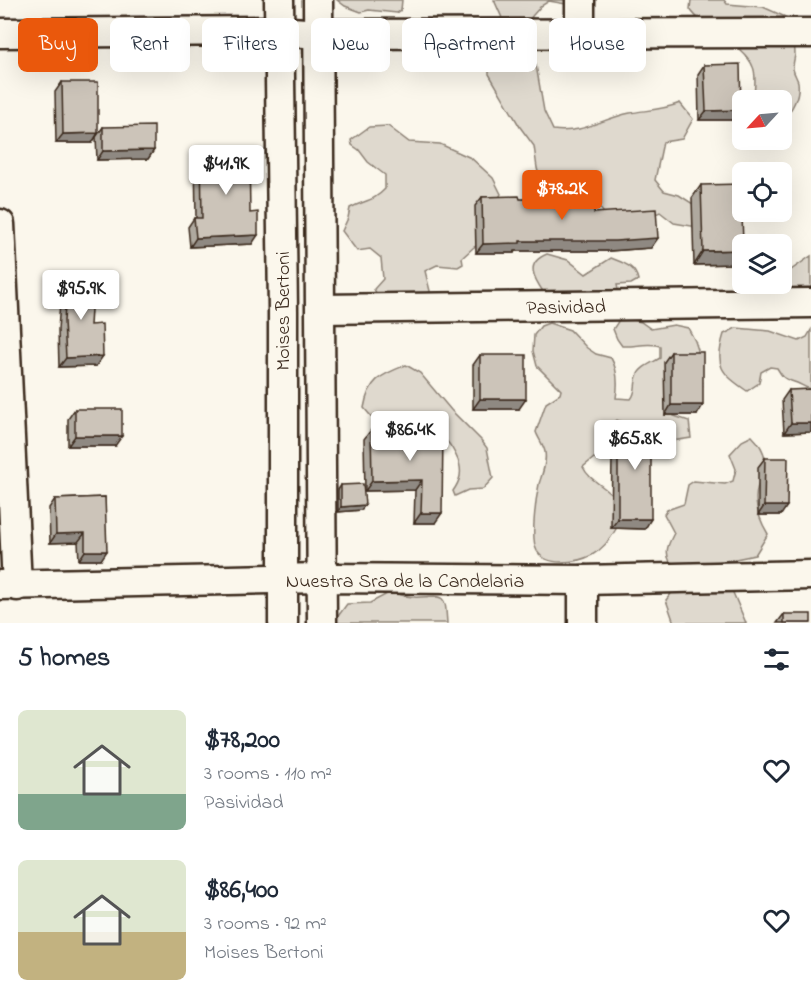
<!DOCTYPE html>
<meta charset="utf-8">
<style>
:root{--surface:#fff;--page:#f6f6f7;--text:#1f2937;--muted:#747a83;--accent:#ea580c}
body{margin:0;font-family:"Indie Flower",sans-serif;background:var(--page);color:var(--text);height:100vh;display:flex;flex-direction:column;font-size:22px;white-space:nowrap}
*{box-sizing:border-box;margin:0}
p{font-size:20px;color:var(--muted)}
.icon{flex:none;width:33px;height:33px;fill:none;stroke:currentColor;stroke-width:2;stroke-linecap:round;stroke-linejoin:round}
.map{position:relative;height:623px;overflow:hidden}
.sheet{display:flex;flex-direction:column;background:var(--surface);flex:1}
.sheet>*{flex:none}
.banner{position:absolute;left:18px;top:18px;width:776px;height:54px;display:flex;gap:12px}
.needle{width:39px;rotate:244deg}
.controls{position:absolute;left:732px;top:90px;display:grid;gap:12px}
.controls a{display:grid;place-items:center;width:60px;height:60px;border-radius:9px;background:var(--surface);box-shadow:0 6px 24px #0002;font-size:30px}
.price{position:absolute;translate:-50% -51px;padding:0 14px;border-radius:6px;background:#fff;color:#222;font-size:20px;line-height:39px;filter:drop-shadow(0 2px 3px #0008)}
.price::after{content:'';position:absolute;left:50%;top:36px;width:18px;height:14px;margin-left:-9px;background:inherit;clip-path:polygon(0 0,100% 0,50% 100%)}
.price.active{background:var(--accent);color:#fff}
ul{padding:0;list-style:none}
li{display:flex;align-items:center;gap:18px;height:150px;padding:0 18px}
li span{display:grid;place-items:center;flex:none;width:168px;height:120px;border-radius:9px;color:#555}
li>.icon{margin-inline-start:auto}
span .icon{width:72px;height:72px;fill:#fffc;stroke-width:1}
li b{font-size:26px}
h2{display:flex;justify-content:space-between;align-items:center;height:72px;padding:0 18px;font-size:26px}
.tag{padding:0 21px;border-radius:9px;background:var(--surface);box-shadow:0 6px 24px #0002;font-size:21px;line-height:54px}
.tag.active{background:var(--accent);color:#fff}
.map>svg:first-child{display:block}
.green{fill:#dfd9ce;stroke:#8d8276;stroke-width:1.5}
.lines{fill:none;stroke-linecap:round;stroke-linejoin:round}
.minor-casing{stroke:#3b2a1e;stroke-width:33}
.minor{stroke:#fbf7ec;stroke-width:28}
.wall{fill:#afa99f;stroke:#3b2a1e;stroke-width:1.5}
.shaded-wall{fill:#8f8982;stroke:#3b2a1e;stroke-width:1.5}
.building{fill:#ccc4b9;stroke:#3b2a1e;stroke-width:1.5}
.labels{text-anchor:middle;stroke-width:5;stroke-linejoin:round;paint-order:stroke}
.street-label{font-size:20px;fill:#3b2a1e;stroke:#fbf7ec}
</style>
<div class="map">
<svg width="811" height="623" viewBox="0 0 811 623">
<rect width="100%" height="100%" fill="#fbf7ec"/>
<filter id="ink" filterUnits="userSpaceOnUse"><feTurbulence type="fractalNoise" baseFrequency=".0167" numOctaves="2"/><feDisplacementMap in="SourceGraphic" scale="12" xChannelSelector="R" yChannelSelector="G"/><feConvolveMatrix kernelMatrix="1 2 1 2 8 2 1 2 1" color-interpolation-filters="sRGB"/></filter>
<g filter="url(#ink)">
<!-- green -->
<g class="green">
<polygon points="337,0 402,0 401,10 397,13 369,10 361,12 345,6"/>
<polygon points="494,0 578,0 566,4 549,1 541,6 526,23 503,20"/>
<path d="M691 0H724L727 4 763 7 788 18C794 29 795 42 795 55 794 59 793 65 793 69 794 74 797 78 798 82 800 95 792 112 782 119V100H754C754 91 757 75 753 67 745 45 704 30 690 9Z"/>
<path d="M522 43 536 65 544 111 553 130C583 134 601 119 630 113 647 110 663 110 680 103L693 119 682 139 663 142 655 180 664 191 679 195 704 211 697 227 674 223 660 212 649 217H607C598 205 589 195 575 189L559 199 547 225 519 209 532 193 542 187 537 168 534 146 520 127 489 74V61L502 47Z"/>
<path d="M388 126 409 142 440 144 471 158 493 178 501 194 497 201 495 235 474 247 462 258 463 264 458 267 437 265 425 271 430 291 427 298 380 300 374 289 383 279 381 258 370 249 357 251 342 231 348 218 350 208C364 200 373 202 385 189V175L368 162 359 150 352 145 351 140 369 127Z"/>
<path d="M547 254 568 260 586 274 611 258C624 263 635 266 638 280L631 284 617 285 619 294 544 293C533 277 525 263 547 254Z"/>
<polygon points="811,256 811,295 790,298 779,287 784,275"/>
<path d="M621 317 641 322 651 329 674 325 688 328 695 341 698 350 695 363 675 401 674 416 689 421 691 438 672 441 646 438 635 427 617 420 606 428 608 445 606 456 594 458 583 467C590 483 614 489 620 507 622 514 619 523 616 529 610 540 603 549 592 555 577 563 546 567 537 551 530 539 536 498 539 484 542 474 547 463 545 452 544 446 538 438 536 432L546 403 560 394 561 390 537 366 533 351 534 335 541 326 549 323 570 330 587 348 596 354 611 358C618 370 618 385 616 398L631 399C637 392 634 384 637 376 640 367 652 363 660 358V346C647 342 636 347 622 346L617 339 613 329Z"/>
<path d="M736 328 770 331 799 341 807 337 811 330V389C805 388 802 385 797 383 784 378 785 381 777 368L770 367 761 372 759 383 747 391C721 373 714 366 724 334Z"/>
<path d="M406 365 420 373 451 410 481 440 487 448 493 478 483 489 468 490 455 496 453 491C460 481 463 472 458 460 452 446 443 431 425 433 412 434 407 439 392 433 381 428 372 418 364 408 369 379 381 375 406 365Z"/>
<path d="M752 436C777 461 757 471 756 498 756 510 762 524 768 534L755 555C734 560 689 568 670 562 664 551 669 543 674 533L664 514 667 510 684 504 688 485 694 481 725 484 733 481 736 469 730 454 742 441Z"/>
<polygon points="680,583 731,588 746,623 674,623 666,600"/>
<path d="M391 592C400 595 410 598 420 597 447 595 445 597 447 623H333L347 604 370 603Z"/>
</g>
<g class="lines">
<defs>
<g id="minor">
<polyline points="279,0 283,311 283,623"/>
<polyline points="318,0 322,623"/>
<polyline points="580,0 580,33"/>
<polyline points="0,33 279,31 318,34 811,33"/>
<polyline points="0,224 17,586"/>
<polyline points="321,309 811,303"/>
<polyline points="0,585 321,578 583,580 811,575"/>
<polyline points="583,623 583,580"/>
</g>
</defs>
<!-- minor casing -->
<use href="#minor" class="minor-casing"/>
<!-- minor -->
<use href="#minor" class="minor"/>
</g>
<!-- wall -->
<g class="wall">
<polygon points="704,65 741,110 734,120 699,120 698,74"/>
<polygon points="62,82 98,133 92,143 56,143 55,92"/>
<polygon points="103,127 154,150 148,159 97,160 96,137"/>
<polygon points="201,150 250,213 252,244 190,247 188,227 194,218 196,218 195,158"/>
<polygon points="701,185 734,264 694,265 692,198"/>
<polygon points="570,189 594,213 651,248 609,251 515,251 514,253 476,253 475,206 482,197 520,199 563,200 563,198"/>
<polygon points="67,277 90,325 96,366 59,367 58,330 61,287"/>
<polygon points="671,352 697,415 665,415 664,362"/>
<polygon points="480,355 519,409 473,409 473,365"/>
<polygon points="789,390 811,432 784,433 782,400"/>
<polygon points="75,409 115,446 68,446 68,419"/>
<polygon points="615,428 651,454 645,529 611,528 612,456 609,456 608,437"/>
<polygon points="371,430 414,433 435,523 414,523 415,490 365,491 364,439"/>
<polygon points="765,458 781,515 758,515 758,467"/>
<polygon points="341,485 361,510 338,512 338,490"/>
<polygon points="105,497 101,560 79,560 78,542 50,543 49,508 55,499"/>
<polygon points="784,614 811,623 777,623"/>
</g>
<!-- shaded-wall -->
<g class="shaded-wall">
<polygon points="741,110 734,120 699,120 706,111"/>
<polygon points="98,133 92,143 56,143 63,134"/>
<polygon points="154,150 148,159 97,160 103,151"/>
<polygon points="258,235 252,244 190,247 196,238"/>
<polygon points="658,238 651,248 609,251 515,251 514,253 476,253 483,244 520,241"/>
<polygon points="742,250 742,252 734,264 694,265 703,251"/>
<polygon points="103,356 96,366 59,367 66,358"/>
<polygon points="480,399 526,399 519,409 473,409"/>
<polygon points="671,405 703,405 697,415 665,415"/>
<polygon points="791,423 811,423 811,432 784,433"/>
<polygon points="75,436 122,436 115,446 68,446"/>
<polygon points="651,445 658,445 651,455"/>
<polygon points="616,446 618,446 612,456 609,456"/>
<polygon points="422,480 415,490 365,491 372,481"/>
<polygon points="365,505 361,510 338,512 341,507"/>
<polygon points="764,506 787,506 781,515 758,515"/>
<polygon points="421,513 442,513 435,523 414,523"/>
<polygon points="618,519 651,519 645,529 611,528"/>
<polygon points="85,533 78,542 50,543 56,534"/>
<polygon points="85,551 107,551 101,560 79,560"/>
</g>
<!-- building -->
<g class="building">
<polygon points="740,64 741,110 706,111 704,65"/>
<polygon points="62,82 98,82 98,133 63,134"/>
<polygon points="154,126 154,150 103,151 103,127"/>
<polygon points="201,150 249,150 250,213 258,212 258,235 196,238 194,218 202,218"/>
<polygon points="741,184 743,244 742,244 742,250 703,251 701,185"/>
<polygon points="593,188 594,213 656,209 658,238 615,241 520,241 520,243 483,244 482,197 519,196 520,199 570,200 570,189"/>
<polygon points="67,277 93,279 90,325 102,324 103,356 66,358 64,321"/>
<rect x="671" y="352" width="32" height="53"/>
<rect x="480" y="355" width="46" height="44"/>
<polygon points="811,389 811,423 791,423 789,390"/>
<rect x="75" y="409" width="47" height="27"/>
<polygon points="657,426 658,445 651,445 651,519 618,519 618,446 616,446 615,428"/>
<polygon points="414,429 414,433 443,434 442,513 421,513 422,480 372,481 371,430"/>
<polygon points="765,458 788,458 787,506 764,506"/>
<polygon points="363,484 365,505 341,507 341,485"/>
<polygon points="105,497 107,551 85,551 85,533 56,534 55,499"/>
<rect x="784" y="614" width="27" height="9"/>
</g>
</g>
<g class="labels">
<!-- street labels -->
<g class="street-label">
<text transform="translate(566 306) rotate(-1)" y="7">Pasividad</text>
<text transform="translate(282 311) rotate(-90)" y="7">Moises Bertoni</text>
<text x="405" y="587">Nuestra Sra de la Candelaria</text>
</g>
</g>
</svg>
<div class="controls">
<a><svg class="needle" viewBox="-14 -14 28 28"><path d="M0-13l5 13h-10z" fill="#e53935"/><path d="M0 13l5-13h-10z" fill="#747a83"/></svg></a>
<a><svg class="icon" aria-label="locate" viewBox="0 0 24 24"><circle cx="12" cy="12" r="6"/><path d="M12 2v4M12 18v4M2 12h4M18 12h4"/></svg></a>
<a><svg class="icon" aria-label="layers" viewBox="0 0 24 24"><path d="M12 4l9 5-9 5-9-5zM3 14l9 5 9-5"/></svg></a>
</div>
<b class="price" style="left:226px;top:196px">$41.9K</b>
<b class="price active" style="left:562px;top:221px">$78.2K</b>
<b class="price" style="left:81px;top:321px">$95.9K</b>
<b class="price" style="left:410px;top:462px">$86.4K</b>
<b class="price" style="left:635px;top:471px">$65.8K</b>
<div class="banner">
<a class="tag active">Buy</a>
<a class="tag">Rent</a>
<a class="tag">Filters</a>
<a class="tag">New</a>
<a class="tag">Apartment</a>
<a class="tag">House</a>
</div>
</div>
<section class="sheet">
<h2>5 homes<svg class="icon" aria-label="filters" viewBox="0 0 24 24"><path d="M4 7h16M4 17h16"/><circle cx="9" cy="7" r="2"/><circle cx="15" cy="17" r="2"/></svg></h2>
<ul>
<li><span style="background:linear-gradient(#dfe7d0 70%,#7fa58c 0)"><svg class="icon" aria-label="home" viewBox="0 0 24 24"><path d="M3 11l9-7 9 7M6 9v11h12V9"/></svg></span><div><b>$78,200</b><p>3 rooms · 110 m²</p><p>Pasividad</p></div><svg class="icon" aria-label="heart" viewBox="0 0 24 24"><path d="M12 20l-8-8c-3-5 5-10 8-4 3-6 11-1 8 4z"/></svg></li>
<li><span style="background:linear-gradient(#dfe7d0 60%,#c2b280 0)"><svg class="icon" aria-label="home" viewBox="0 0 24 24"><path d="M3 11l9-7 9 7M6 9v11h12V9"/></svg></span><div><b>$86,400</b><p>3 rooms · 92 m²</p><p>Moises Bertoni</p></div><svg class="icon" aria-label="heart" viewBox="0 0 24 24"><path d="M12 20l-8-8c-3-5 5-10 8-4 3-6 11-1 8 4z"/></svg></li>
</ul>
</section>
